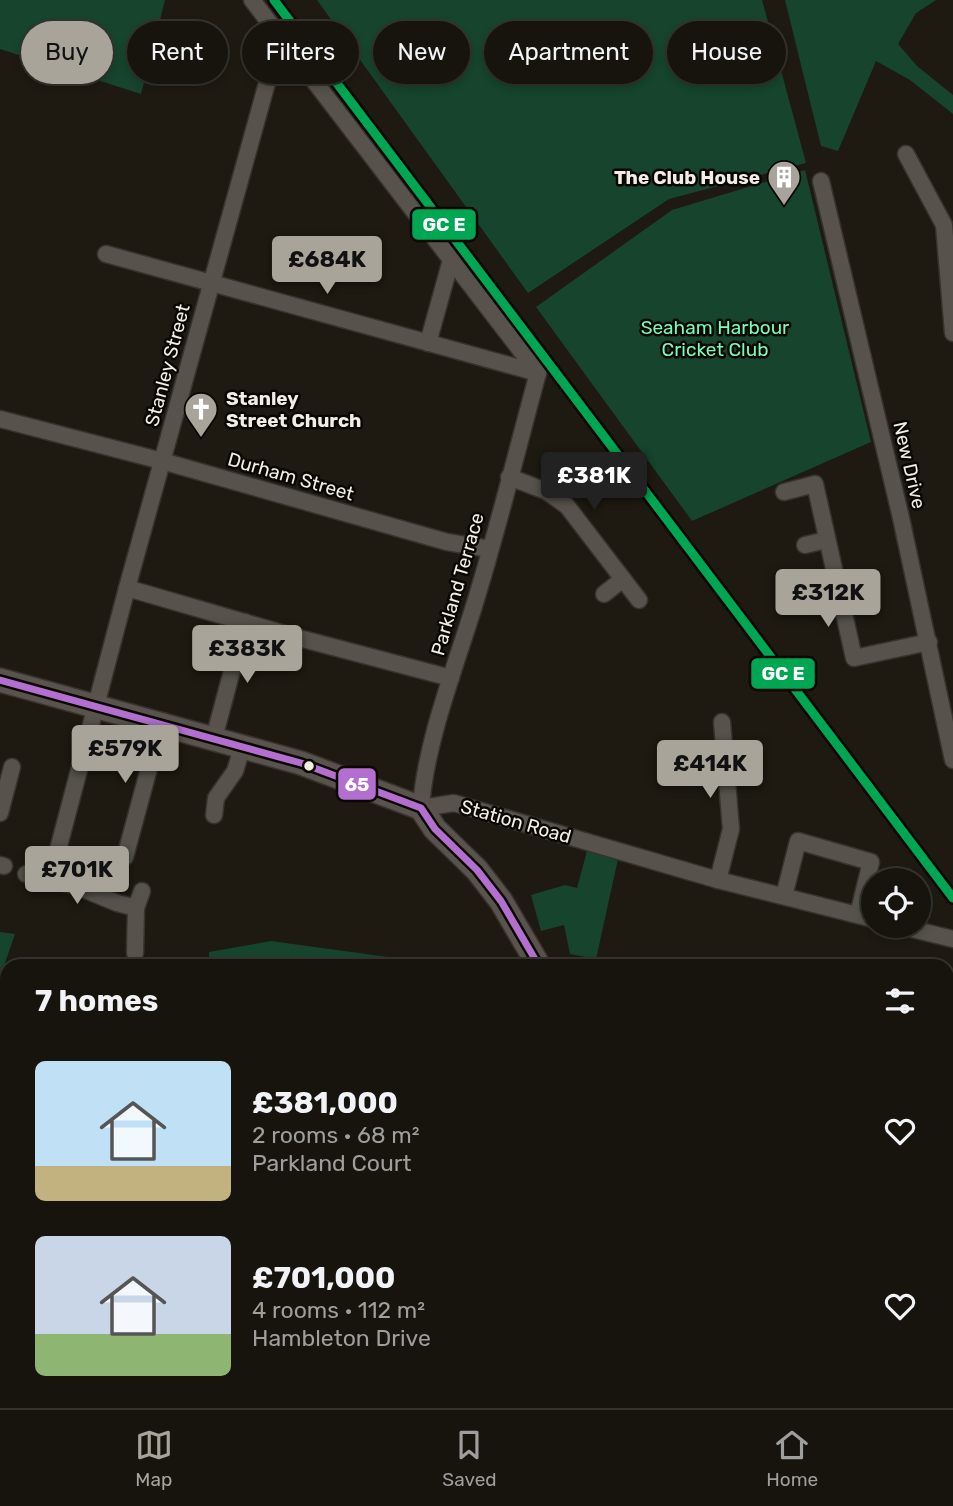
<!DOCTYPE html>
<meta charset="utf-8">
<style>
:root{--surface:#16140d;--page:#23211b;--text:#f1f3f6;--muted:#9e9e9d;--line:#35332e;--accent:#a8a49a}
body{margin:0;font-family:Rubik,sans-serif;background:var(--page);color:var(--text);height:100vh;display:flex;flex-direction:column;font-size:26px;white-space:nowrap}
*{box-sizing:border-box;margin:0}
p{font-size:23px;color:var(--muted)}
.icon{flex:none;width:38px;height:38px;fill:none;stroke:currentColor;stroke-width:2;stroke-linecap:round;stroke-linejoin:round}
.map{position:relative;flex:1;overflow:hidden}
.sheet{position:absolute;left:0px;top:959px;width:954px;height:450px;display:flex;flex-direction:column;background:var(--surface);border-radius:21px 21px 0 0;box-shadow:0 4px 10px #0003,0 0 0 2px var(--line)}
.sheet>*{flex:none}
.top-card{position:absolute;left:21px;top:21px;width:912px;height:63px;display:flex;gap:14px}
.buttons{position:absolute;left:861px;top:868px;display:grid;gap:14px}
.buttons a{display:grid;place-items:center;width:70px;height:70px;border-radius:50%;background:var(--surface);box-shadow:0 4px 10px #0003,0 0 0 2px var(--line);font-size:35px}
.price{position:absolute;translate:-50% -60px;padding:0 16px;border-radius:7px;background:var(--accent);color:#111;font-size:23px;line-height:46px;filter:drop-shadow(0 2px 4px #0008)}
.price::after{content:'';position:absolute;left:50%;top:42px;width:21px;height:16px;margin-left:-10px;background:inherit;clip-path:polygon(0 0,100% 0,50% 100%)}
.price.on{background:#222;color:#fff}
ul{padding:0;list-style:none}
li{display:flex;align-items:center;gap:21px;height:175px;padding:0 35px}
li span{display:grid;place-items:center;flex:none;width:196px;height:140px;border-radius:10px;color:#555}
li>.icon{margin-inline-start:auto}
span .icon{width:84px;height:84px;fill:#fffc;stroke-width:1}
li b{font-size:30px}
h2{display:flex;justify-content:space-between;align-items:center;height:84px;padding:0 35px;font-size:30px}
.tag{padding:0 24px;border-radius:32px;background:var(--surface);box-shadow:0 4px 10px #0003,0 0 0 2px var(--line);font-size:24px;line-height:63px}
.tag.on{background:var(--accent);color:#111}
.dock{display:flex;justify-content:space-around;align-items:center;height:98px;border-top:2px solid var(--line);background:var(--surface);font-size:19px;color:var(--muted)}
.dock a{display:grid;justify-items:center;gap:4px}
.dock .on{color:var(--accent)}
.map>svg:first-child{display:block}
.green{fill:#16442d}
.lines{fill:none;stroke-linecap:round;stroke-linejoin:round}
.minor-casing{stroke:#36332d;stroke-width:19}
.tertiary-casing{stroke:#36332d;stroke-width:23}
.secondary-casing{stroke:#36332d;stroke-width:26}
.minor{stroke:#57534c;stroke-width:16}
.tertiary{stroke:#57534c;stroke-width:19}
.secondary{stroke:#5a534d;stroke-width:23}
.bus-1-casing{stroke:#0a0703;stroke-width:12}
.bus-1{stroke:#b36fd0;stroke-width:7}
.rail-1-casing{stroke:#0a0703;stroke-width:14}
.rail-1{stroke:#00a651;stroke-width:9}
.bus-dot{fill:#f3eee3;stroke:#0a0703;stroke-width:2.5}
.labels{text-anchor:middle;stroke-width:5;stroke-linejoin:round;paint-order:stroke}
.poi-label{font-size:19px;font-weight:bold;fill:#f3eee3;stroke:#0a0703;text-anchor:end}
.park-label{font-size:19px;fill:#77fbb7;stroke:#0a0703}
.street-label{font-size:19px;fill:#f3eee3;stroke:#0a0703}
.line-badge{stroke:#0a0703;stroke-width:2.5}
.badge-label{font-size:19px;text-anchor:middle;font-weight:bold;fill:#fff}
</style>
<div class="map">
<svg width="953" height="1408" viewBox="0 0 953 1408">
<rect width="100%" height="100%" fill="#1e1a11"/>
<!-- green -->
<g class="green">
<polygon points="0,0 165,0 141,94 0,49"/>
<polygon points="317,0 762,0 806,163 669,199 528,293"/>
<polygon points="785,0 936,0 916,13 898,44 917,66 953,95 953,114 910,80 876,61 838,151 821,146"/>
<polygon points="805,170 871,442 692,521 536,307 672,210"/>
<polygon points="587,851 618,859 596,959 570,954 564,925 541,931 531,895 565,885 577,888"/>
<polygon points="0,932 15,934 5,963 76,966 7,966 7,976 0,975"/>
<polygon points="271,941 439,964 456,966 209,966 209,952"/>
</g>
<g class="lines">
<defs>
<g id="minor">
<polyline points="252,0 538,373"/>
<polyline points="906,154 944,225 953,333"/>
<polyline points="821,181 901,518 953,760"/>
<polyline points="106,254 538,373"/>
<polyline points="428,343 451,260"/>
<path d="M538 373C517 450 498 529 474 606 455 668 425 744 421 808L454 803 718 880 873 919"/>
<polyline points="0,419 162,461 447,542 490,549"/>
<polyline points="509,477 546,491 567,506 639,600"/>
<polyline points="784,492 815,484 854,658 929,642"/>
<polyline points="805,545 826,540"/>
<polyline points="127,588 299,638 451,678"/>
<polyline points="604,594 623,579"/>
<polyline points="214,738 245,622"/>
<polyline points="725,752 750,750"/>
<polyline points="0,813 12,767"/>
<polyline points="214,815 216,798 235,771 243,745"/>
<polyline points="125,857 161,724"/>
<polyline points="0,865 4,866"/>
<polyline points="26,874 76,886 117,903 136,908"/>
<polyline points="50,880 127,588 280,36"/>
<polyline points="718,880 731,829 722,722"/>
<polyline points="784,896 798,841 871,862 858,915"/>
<polyline points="900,926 953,939"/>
<polyline points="135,953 136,908 142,891"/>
<polyline points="0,1040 7,1042"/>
<polyline points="947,1121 953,1124"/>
<polyline points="0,1283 7,1279"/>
<polyline points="245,1402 248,1408"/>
<polyline points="1,1408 15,1402"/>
<polyline points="279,1408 292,1402"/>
</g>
<polyline id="tertiary" points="419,1408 433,1402"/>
<g id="secondary">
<polyline points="0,680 301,763 421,808 435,829 477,870 501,901 539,966"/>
<polyline points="947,1376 953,1377"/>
<polyline points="947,1393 953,1394"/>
<polyline points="706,1402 706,1408"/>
</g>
</defs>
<!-- minor casing -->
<use href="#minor" class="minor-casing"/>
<!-- tertiary casing -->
<use href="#tertiary" class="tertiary-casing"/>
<!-- secondary casing -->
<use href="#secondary" class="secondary-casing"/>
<!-- minor -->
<use href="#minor" class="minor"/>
<!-- tertiary -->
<use href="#tertiary" class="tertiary"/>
<!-- secondary -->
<use href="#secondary" class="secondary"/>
<defs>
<polyline id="bus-1" points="0,680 301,763 421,808 435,829 477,870 501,901 539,966"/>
</defs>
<!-- bus-1 casing -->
<use href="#bus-1" class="bus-1-casing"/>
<!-- bus-1 -->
<use href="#bus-1" class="bus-1"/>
<defs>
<polyline id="rail-1" points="274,0 953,898"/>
</defs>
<!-- rail-1 casing -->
<use href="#rail-1" class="rail-1-casing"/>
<!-- rail-1 -->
<use href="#rail-1" class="rail-1"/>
</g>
<!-- icons -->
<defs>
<symbol id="building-pin" viewBox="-11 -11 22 30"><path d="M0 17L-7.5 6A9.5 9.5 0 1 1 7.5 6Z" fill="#a8a49a" stroke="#0a0703"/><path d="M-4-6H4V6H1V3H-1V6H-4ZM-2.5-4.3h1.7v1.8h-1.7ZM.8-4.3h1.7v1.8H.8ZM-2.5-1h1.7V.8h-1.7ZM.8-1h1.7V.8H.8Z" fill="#fff"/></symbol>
<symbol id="church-pin" viewBox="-11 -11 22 30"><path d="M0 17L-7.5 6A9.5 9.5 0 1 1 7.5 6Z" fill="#a8a49a" stroke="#0a0703"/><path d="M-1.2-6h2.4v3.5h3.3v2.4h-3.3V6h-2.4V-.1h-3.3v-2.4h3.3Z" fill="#fff"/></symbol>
</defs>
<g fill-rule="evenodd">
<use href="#building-pin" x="765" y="158" width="38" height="52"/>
<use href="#church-pin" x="182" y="390" width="38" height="52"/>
</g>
<!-- markers -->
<circle class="bus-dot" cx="309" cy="766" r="6"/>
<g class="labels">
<!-- poi labels -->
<g class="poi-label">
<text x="760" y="184">The Club House</text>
<text x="226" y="405" text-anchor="start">Stanley<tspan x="226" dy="22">Street Church</tspan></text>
</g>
<!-- park labels -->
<g class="park-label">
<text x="715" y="334">Seaham Harbour<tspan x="715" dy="22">Cricket Club</tspan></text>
</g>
<!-- street labels -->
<g class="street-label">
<text transform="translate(167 365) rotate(-75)" y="7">Stanley Street</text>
<text transform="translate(910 465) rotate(77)" y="7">New Drive</text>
<text transform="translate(291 476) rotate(16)" y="7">Durham Street</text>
<text transform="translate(457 584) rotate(-74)" y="7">Parkland Terrace</text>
<text transform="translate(516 821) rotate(16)" y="7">Station Road</text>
</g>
</g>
<g class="line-badge">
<rect x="411" y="208" width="66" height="33" rx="7" fill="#00a651"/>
<rect x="750" y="657" width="66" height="33" rx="7" fill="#00a651"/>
<rect x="337" y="767" width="40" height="34" rx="7" fill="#b36fd0"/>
</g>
<g class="badge-label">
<text x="444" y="231">GC E</text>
<text x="783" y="680">GC E</text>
<text x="357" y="791">65</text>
</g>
</svg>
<div class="buttons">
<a><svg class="icon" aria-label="locate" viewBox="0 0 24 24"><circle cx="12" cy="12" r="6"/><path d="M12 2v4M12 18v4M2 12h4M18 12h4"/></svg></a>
</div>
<b class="price" style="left:327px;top:296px">£684K</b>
<b class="price on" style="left:594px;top:512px">£381K</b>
<b class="price" style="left:828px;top:629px">£312K</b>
<b class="price" style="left:247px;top:685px">£383K</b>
<b class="price" style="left:125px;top:785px">£579K</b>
<b class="price" style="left:710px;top:800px">£414K</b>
<b class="price" style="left:77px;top:906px">£701K</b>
<div class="top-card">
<a class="tag on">Buy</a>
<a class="tag">Rent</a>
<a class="tag">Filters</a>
<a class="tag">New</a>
<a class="tag">Apartment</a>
<a class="tag">House</a>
</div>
<section class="sheet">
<h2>7 homes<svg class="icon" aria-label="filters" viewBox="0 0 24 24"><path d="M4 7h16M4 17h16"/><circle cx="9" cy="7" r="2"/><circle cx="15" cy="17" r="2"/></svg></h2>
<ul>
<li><span style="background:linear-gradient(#bfe0f5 75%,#c2b280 0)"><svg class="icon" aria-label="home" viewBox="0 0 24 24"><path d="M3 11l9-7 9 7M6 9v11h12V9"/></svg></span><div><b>£381,000</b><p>2 rooms · 68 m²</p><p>Parkland Court</p></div><svg class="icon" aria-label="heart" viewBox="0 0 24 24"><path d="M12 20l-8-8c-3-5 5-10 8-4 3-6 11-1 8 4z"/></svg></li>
<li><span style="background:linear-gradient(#c9d6e8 70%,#8fb573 0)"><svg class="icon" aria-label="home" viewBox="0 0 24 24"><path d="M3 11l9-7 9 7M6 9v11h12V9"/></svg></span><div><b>£701,000</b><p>4 rooms · 112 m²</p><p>Hambleton Drive</p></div><svg class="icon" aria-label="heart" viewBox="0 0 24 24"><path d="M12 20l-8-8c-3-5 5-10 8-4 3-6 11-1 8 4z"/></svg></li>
</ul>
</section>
</div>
<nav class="dock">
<a class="on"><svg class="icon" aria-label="map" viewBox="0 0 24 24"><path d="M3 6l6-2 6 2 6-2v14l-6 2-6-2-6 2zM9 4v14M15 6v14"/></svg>Map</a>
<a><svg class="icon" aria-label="saved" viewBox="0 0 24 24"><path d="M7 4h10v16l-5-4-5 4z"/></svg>Saved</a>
<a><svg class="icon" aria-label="home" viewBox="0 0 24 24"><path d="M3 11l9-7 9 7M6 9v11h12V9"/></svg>Home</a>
</nav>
